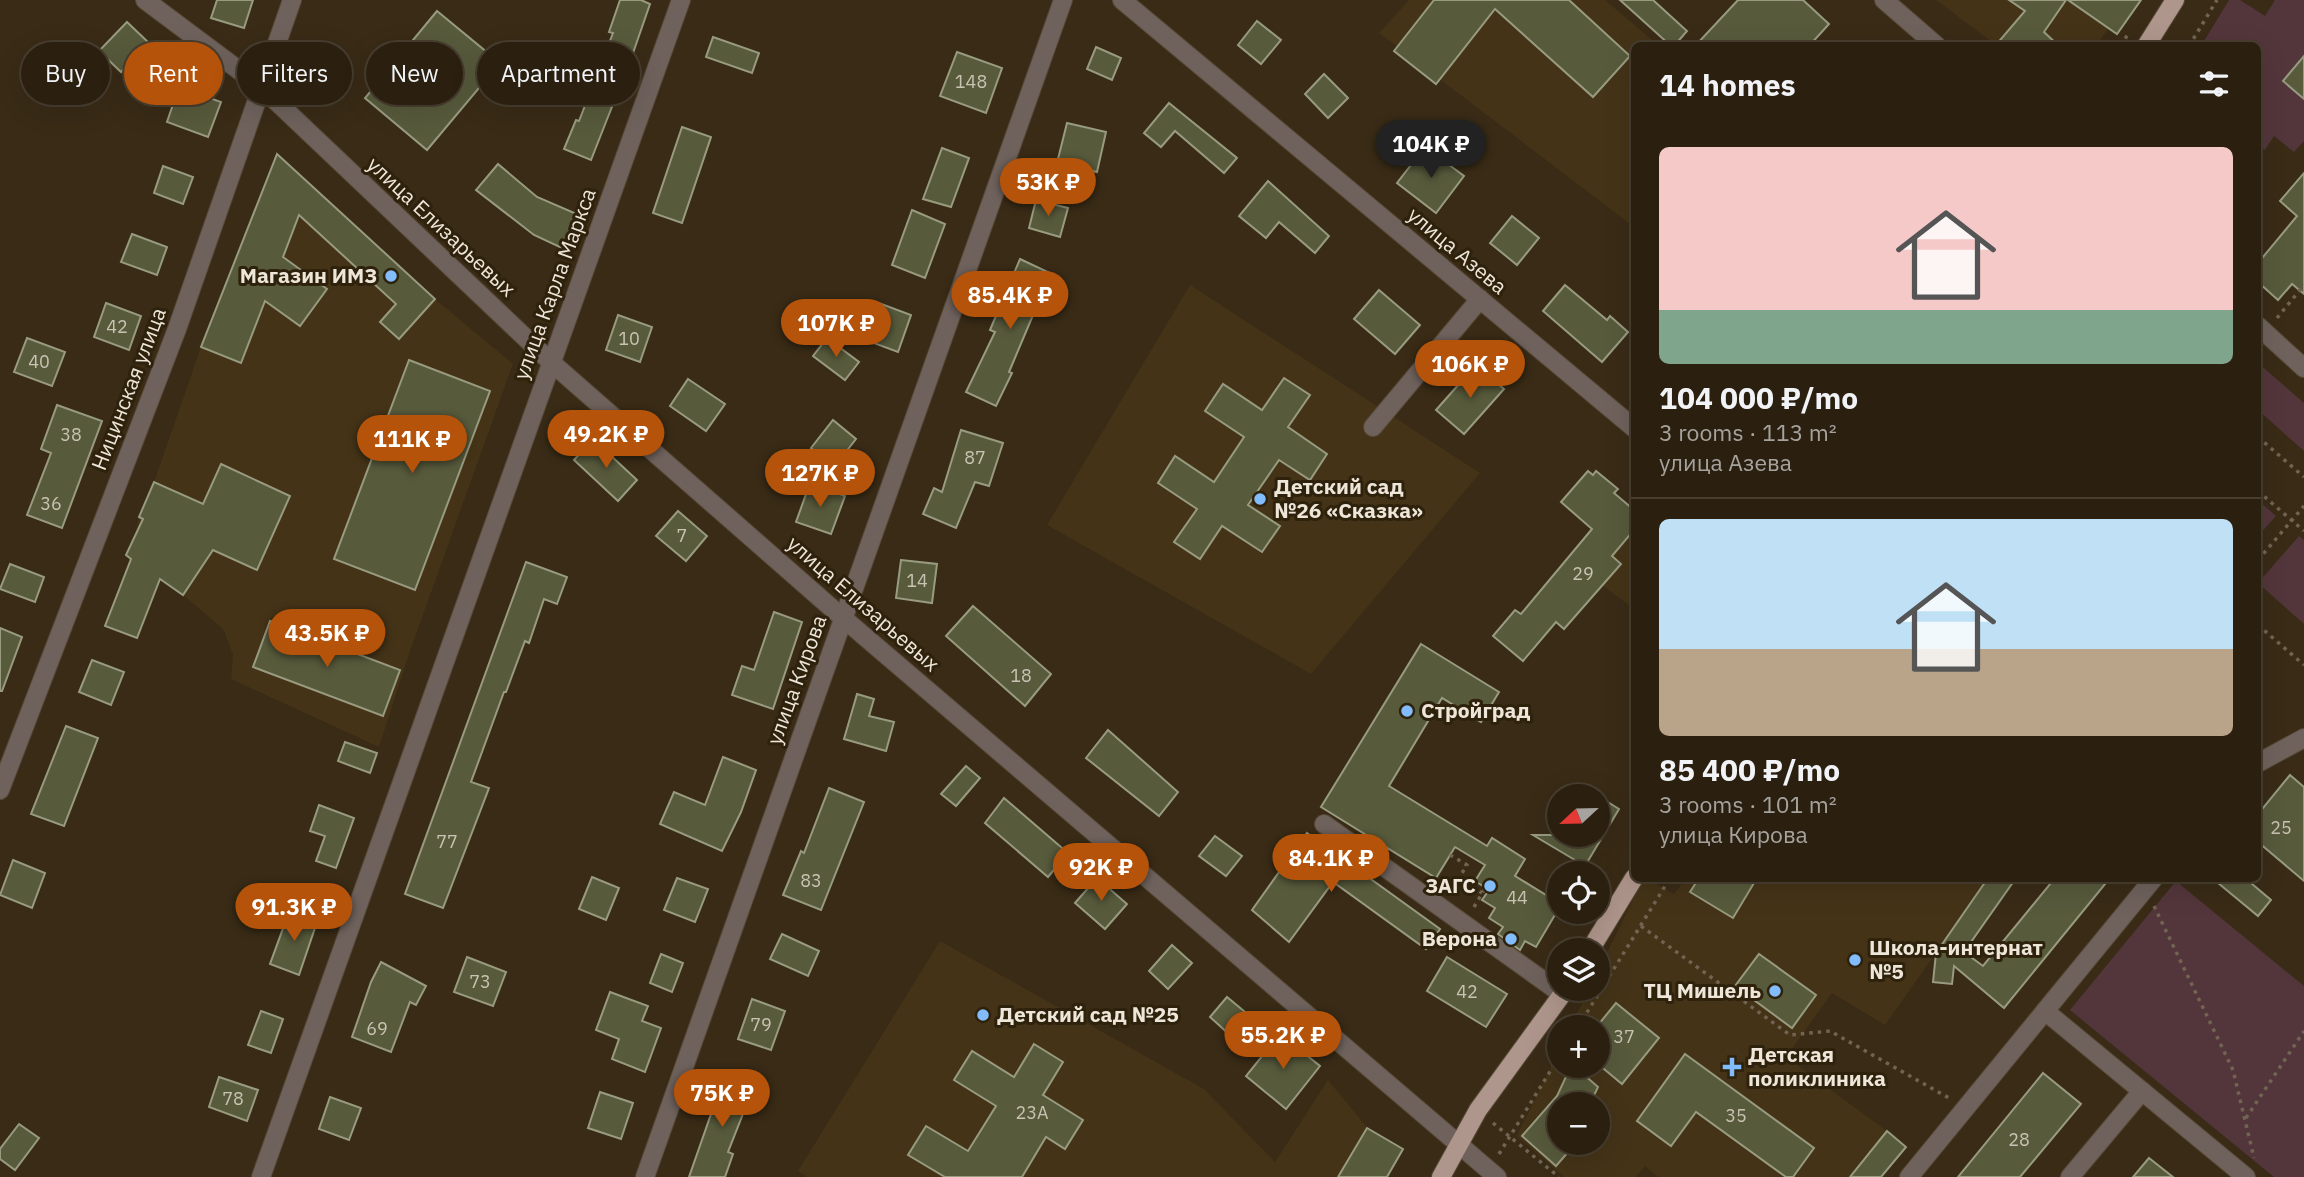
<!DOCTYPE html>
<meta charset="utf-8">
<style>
:root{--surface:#2b2010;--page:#372d1e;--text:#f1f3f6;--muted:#a6a39f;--line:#473e30;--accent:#b45309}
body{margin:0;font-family:"IBM Plex Sans",sans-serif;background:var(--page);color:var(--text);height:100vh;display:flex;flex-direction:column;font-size:26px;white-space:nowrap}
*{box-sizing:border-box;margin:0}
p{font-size:23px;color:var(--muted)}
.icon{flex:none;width:38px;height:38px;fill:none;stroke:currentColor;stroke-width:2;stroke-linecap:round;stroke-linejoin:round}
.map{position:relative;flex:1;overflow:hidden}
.side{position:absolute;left:1631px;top:42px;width:630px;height:840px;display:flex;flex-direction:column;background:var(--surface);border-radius:10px;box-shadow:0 7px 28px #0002,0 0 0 2px var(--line)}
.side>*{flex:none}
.hud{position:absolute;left:21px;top:42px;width:665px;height:63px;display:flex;gap:14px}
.needle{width:46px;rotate:248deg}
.buttons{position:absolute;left:1547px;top:784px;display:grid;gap:14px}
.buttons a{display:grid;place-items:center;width:63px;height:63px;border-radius:50%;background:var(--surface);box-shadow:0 7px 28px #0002,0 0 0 2px var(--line);font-size:35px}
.price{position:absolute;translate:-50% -60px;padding:0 16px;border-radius:24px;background:var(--accent);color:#fff;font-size:23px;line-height:46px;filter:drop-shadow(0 2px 4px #0008)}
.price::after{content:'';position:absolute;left:50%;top:42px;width:21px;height:16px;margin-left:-10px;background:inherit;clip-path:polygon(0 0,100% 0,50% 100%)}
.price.current{background:#222;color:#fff}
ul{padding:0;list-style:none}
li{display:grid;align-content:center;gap:14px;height:371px;padding:0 28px}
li+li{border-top:2px solid var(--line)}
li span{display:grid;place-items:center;height:217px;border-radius:10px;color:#555}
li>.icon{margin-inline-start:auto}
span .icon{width:126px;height:126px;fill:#fffc;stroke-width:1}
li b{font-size:30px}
h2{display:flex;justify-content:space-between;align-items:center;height:84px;padding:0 28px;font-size:30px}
.pill{padding:0 24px;border-radius:32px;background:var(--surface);box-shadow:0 7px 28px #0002,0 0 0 2px var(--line);font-size:24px;line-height:63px}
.pill.current{background:var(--accent);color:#fff}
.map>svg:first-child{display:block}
.built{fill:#443317;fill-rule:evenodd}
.green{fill:#53363b}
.building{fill:#575a3b;stroke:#989b80;stroke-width:2}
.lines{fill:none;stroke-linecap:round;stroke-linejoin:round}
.minor-casing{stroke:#564935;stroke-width:20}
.major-casing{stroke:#564935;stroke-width:20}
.path{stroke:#716452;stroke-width:3.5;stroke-dasharray:3.5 5;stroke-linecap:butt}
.minor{stroke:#6f625d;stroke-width:18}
.major{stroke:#af968c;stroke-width:18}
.poi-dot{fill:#82bcfa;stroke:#2e220c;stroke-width:2.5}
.labels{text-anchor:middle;stroke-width:6;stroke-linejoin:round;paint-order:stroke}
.number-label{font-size:18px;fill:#c8c3b2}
.street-label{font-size:21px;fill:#eee6d9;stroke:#2e220c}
.poi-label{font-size:21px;font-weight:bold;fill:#eee6d9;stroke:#2e220c;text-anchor:start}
</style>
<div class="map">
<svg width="2304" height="1177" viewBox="0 0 2304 1177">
<rect width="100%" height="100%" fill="#392b16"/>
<!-- built -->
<g class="built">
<polygon points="1409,0 1605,0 1658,45 1634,46 1634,227 1379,33"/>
<polygon points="1936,0 2128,0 2096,46 1996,45"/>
<polygon points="277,154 435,299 513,364 410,651 379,747 231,679 233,655 223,629 183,595 126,555 135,537 139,517 154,482 201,347"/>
<polygon points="1190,285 1480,473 1311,674 1047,525"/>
<polygon points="1634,530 1634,609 1602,585 1612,556"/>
<path d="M1643 879H1648L1674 894 1685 879H1988L1885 1025 1832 993 1786 1057 1887 1131 1850 1177H1658L1645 1166 1636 1177H1564L1517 1136 1559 1050V1066H1598V1027H1570L1589 989H1598V971ZM1559 1104H1598V1143H1559Z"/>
<polygon points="940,941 1204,1089 1275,1162 1328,1080 1390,1155 1378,1177 807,1177 798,1171"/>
</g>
<!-- green -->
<g class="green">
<polygon points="2229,0 2240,0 2265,16 2275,0 2304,0 2304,141 2294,152 2274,136 2265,150 2258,145 2258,46 2201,46"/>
<polygon points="2258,363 2304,403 2304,451 2258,410"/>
<polygon points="2258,500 2276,516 2258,536"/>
<polygon points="2299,536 2304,540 2304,624 2258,583"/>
<polygon points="2176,881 2304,986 2304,1177 2274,1177 2070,1010"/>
</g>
<!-- building -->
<g class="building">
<polygon points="217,0 253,0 244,28 211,18"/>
<polygon points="620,0 641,0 650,4 632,56 591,160 564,149 576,120 579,121 613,33 609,32"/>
<polygon points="1434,0 1569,0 1630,56 1593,97 1495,9 1436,84 1394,51"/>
<polygon points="1620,0 1653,0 1687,31 1674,46 1671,46"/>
<polygon points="1738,0 1803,0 1829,24 1809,46 1695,46"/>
<polygon points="2009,0 2066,0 2044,32 2059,46 1995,46 2025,11"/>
<polygon points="2068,0 2141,0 2117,34"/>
<polygon points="437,11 500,63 427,150 365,98"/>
<polygon points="1257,21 1281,40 1261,64 1238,45"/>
<polygon points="127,22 149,43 121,72 99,51"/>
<polygon points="713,37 759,53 752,73 706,57"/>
<polygon points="1096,47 1121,58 1112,80 1087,69"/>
<polygon points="316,50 340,70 318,96 294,77"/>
<polygon points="957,52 1002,68 986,113 940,96"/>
<polygon points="2304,56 2304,99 2283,81"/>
<polygon points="1324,74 1348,98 1328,118 1305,94"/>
<polygon points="179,87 221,102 208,137 167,122"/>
<polygon points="1169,103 1237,158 1224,173 1175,131 1161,147 1144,133"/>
<polygon points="1067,123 1106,132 1097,172 1057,163"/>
<polygon points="682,127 711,137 682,223 653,213"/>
<polygon points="1425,147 1464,176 1436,213 1397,183"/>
<polygon points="942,148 969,158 951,207 923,199"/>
<polygon points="277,154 435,299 399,339 380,322 396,304 299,215 283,257 327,289 300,326 265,301 241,363 201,347"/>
<polygon points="498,164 537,197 579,215 564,249 534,235 476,190"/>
<polygon points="163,166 193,177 183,204 154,193"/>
<polygon points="2304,173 2304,294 2292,284 2278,300 2258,282 2258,263 2297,216 2280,201"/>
<polygon points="1268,181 1329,236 1315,253 1279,222 1266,238 1239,216"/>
<polygon points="1036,200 1068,208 1060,237 1029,228"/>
<polygon points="912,210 945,224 925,278 892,265"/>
<polygon points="1512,216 1539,238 1517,265 1490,243"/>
<polygon points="132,234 167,247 157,275 121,262"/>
<polygon points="1020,259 1054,275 1039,309 1036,308 1009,372 1012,373 996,406 966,392 995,332 990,330"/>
<polygon points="1565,285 1607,320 1610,316 1628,332 1602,362 1543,311"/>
<polygon points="1379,290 1420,325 1395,354 1354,319"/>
<polygon points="876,302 911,315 898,352 863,339"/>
<polygon points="106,303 141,316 129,350 94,337"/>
<polygon points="618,315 652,327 640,362 606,350"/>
<polygon points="27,338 65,352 52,386 14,372"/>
<polygon points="827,338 859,362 845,380 813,356"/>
<polygon points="409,360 490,391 415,590 334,559"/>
<polygon points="1476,365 1504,389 1464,434 1436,410"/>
<polygon points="1284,378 1310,395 1288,427 1327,454 1310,480 1279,460 1248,505 1280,526 1262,552 1222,526 1200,559 1174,542 1197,509 1158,483 1175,456 1214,482 1244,437 1205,411 1223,384 1262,410"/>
<polygon points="688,379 725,404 706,431 670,406"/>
<polygon points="57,405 102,421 62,528 27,515 51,453 41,449"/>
<polygon points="833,420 856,439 834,467 811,448"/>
<polygon points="961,430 1003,443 989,486 975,482 956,528 923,514 934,488 942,492"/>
<polygon points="593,439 637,480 618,501 574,460"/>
<polygon points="221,464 290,496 257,570 213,550 183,595 160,579 137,638 105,626 131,559 126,555 143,519 139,517 154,482 203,504"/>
<polygon points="1588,471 1593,475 1596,471 1618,489 1614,493 1634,510 1634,530 1612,556 1621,564 1564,629 1556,622 1523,661 1493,636 1515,610 1521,614 1592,529 1561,502"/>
<polygon points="810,483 845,496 831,534 796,522"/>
<polygon points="678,511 707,536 686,561 656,536"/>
<polygon points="901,560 937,564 932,603 896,598"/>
<polygon points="526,562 567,577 557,604 544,599 529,643 525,641 506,692 504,692 471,782 489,788 443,908 405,894"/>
<polygon points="10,564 44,577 35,602 0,589"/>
<polygon points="973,606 1051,674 1025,706 946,636"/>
<polygon points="774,612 802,622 773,709 732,695 742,666 754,670"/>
<polygon points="270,621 400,670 383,716 253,667"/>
<polygon points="0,628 22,637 2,691 0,691"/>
<polygon points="1421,644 1499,692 1481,722 1442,698 1389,786 1487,846 1492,838 1525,859 1515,876 1559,903 1559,908 1536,947 1525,941 1520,950 1498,934 1503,927 1489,918 1495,908 1482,900 1489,890 1475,881 1485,865 1455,847 1436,878 1321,807"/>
<polygon points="92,660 124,672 111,705 79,692"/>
<polygon points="857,694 874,699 869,716 894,722 886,751 844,739"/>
<polygon points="66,726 98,738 64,826 31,814"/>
<polygon points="1108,730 1178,792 1159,816 1086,758"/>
<polygon points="345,742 377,753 370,773 338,761"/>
<polygon points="723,757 756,770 741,812 722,851 660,824 674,792 705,805"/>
<polygon points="966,766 980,778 956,806 941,794"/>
<polygon points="2290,775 2304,787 2304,881 2258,842 2258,814"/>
<polygon points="829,788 864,802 821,910 783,895 801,851 804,853"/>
<polygon points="1598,796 1619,809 1585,866 1533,835 1598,835"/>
<polygon points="1004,798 1068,853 1048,877 985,823"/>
<polygon points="319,805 354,818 336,868 316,861 325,836 310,831"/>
<polygon points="1307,833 1440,929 1426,949 1333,882 1289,942 1252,910"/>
<polygon points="1215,836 1242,856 1226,876 1199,856"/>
<polygon points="13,860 45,873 32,908 0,895"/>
<polygon points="592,877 619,888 606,920 579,909"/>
<polygon points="677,878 708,889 695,922 664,910"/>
<polygon points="1097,878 1127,904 1105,929 1075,903"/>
<polygon points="1699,878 1757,878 1733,918 1690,892"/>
<polygon points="1988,878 2016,878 1964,952 1983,966 2055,878 2110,878 2004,1008 1954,966 1952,984 1933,982 1936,953"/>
<polygon points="2212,878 2245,878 2271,900 2258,916"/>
<polygon points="289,912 317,922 299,975 270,964"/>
<polygon points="782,934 819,951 808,976 770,959"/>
<polygon points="1172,945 1192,963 1168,989 1149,971"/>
<polygon points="661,954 683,963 672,992 650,983"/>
<polygon points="1759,954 1816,995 1792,1028 1735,986"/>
<polygon points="467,957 506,972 493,1006 454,992"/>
<polygon points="1447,957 1507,994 1486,1027 1427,991"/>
<polygon points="381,962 426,986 416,1005 410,1002 391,1052 352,1037 371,982"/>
<polygon points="610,992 648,1006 642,1021 661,1028 645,1072 612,1059 619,1039 596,1030"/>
<polygon points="1227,997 1250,1016 1232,1037 1210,1017"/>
<polygon points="752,999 785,1011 771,1050 738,1039"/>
<polygon points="1616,1003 1659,1038 1622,1084 1598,1064 1598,1025"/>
<polygon points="261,1011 283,1019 271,1053 248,1045"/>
<polygon points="1280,1034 1320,1066 1286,1109 1246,1076"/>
<polygon points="1034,1044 1063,1062 1043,1095 1083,1120 1065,1149 1046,1137 1022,1177 945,1177 908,1155 926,1126 968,1151 996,1106 954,1080 972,1051 1014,1077"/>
<polygon points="1685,1054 1814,1148 1793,1177 1786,1177 1696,1112 1671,1146 1637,1121"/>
<polygon points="1571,1066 1574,1066 1598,1087 1590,1104 1559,1104 1559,1143 1576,1143 1556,1166 1522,1136 1557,1096"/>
<polygon points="2043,1073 2081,1104 2020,1177 1958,1177"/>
<polygon points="725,1074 754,1086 728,1152 733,1154 725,1177 689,1177"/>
<polygon points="219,1077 258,1090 247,1121 209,1107"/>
<polygon points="600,1092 633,1103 621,1139 588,1128"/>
<polygon points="330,1097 361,1108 349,1140 319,1129"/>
<polygon points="19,1124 39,1138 15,1170 0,1159 0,1149"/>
<polygon points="1367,1128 1403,1149 1387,1177 1338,1177"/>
<polygon points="1887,1131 1906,1147 1881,1177 1850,1177"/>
<polygon points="2149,1158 2173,1177 2133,1177"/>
</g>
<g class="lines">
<defs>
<g id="minor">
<polyline points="145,0 260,86 552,363 843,618 1497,1177"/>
<polyline points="1122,0 1634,428"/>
<polyline points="1884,0 1937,46"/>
<polyline points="2258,326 2304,368"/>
<polyline points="1373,427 1480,299"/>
<polyline points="2258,763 2304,738"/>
<polyline points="0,790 177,329 292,0"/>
<polyline points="1324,824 1562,994"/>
<polyline points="2045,1011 2246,1177"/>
<polyline points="261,1177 681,0"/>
<polyline points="645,1177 1063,0"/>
<polyline points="1909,1177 2154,878"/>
<polyline points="2070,1177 2142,1091"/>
</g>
<g id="major">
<polyline points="2146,46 2175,0"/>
<polyline points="1590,950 1634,878"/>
<polyline points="1441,1177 1478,1110 1566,989"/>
</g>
</defs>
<!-- minor casing -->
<use href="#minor" class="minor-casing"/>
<!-- major casing -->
<use href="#major" class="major-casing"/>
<!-- path -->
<g class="path">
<polyline points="2121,46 2129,32"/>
<polyline points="2189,46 2217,0"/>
<polyline points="2277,318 2304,285"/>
<polyline points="2258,437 2304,477"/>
<polyline points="2258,491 2304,531"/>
<polyline points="2258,560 2304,506"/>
<polyline points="2258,625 2304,665"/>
<polyline points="1450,855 1467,865 1459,878 1482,893"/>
<polyline points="2154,906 2233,1070 2254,1158"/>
<polyline points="1474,907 1486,887"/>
<polyline points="1641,926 1790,1035 1830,1031 1949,1098"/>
<polyline points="1578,1027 1670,878"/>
<polyline points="2246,1118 2304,1031"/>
<polyline points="1493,1123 1559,1177"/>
<polyline points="1499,1154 1559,1057"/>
</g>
<!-- minor -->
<use href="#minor" class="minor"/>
<!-- major -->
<use href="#major" class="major"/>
</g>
<!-- markers -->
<g class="poi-dot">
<circle cx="391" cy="276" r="7"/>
<circle cx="1260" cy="499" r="7"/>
<circle cx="1407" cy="711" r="7"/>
<circle cx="1490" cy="886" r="7"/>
<circle cx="1511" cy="939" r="7"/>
<circle cx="1855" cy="960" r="7"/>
<circle cx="1775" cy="991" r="7"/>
<circle cx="983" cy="1015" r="7"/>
<path d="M1728.5 1056.5h7v7h7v7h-7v7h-7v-7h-7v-7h7z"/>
</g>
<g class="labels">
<!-- number labels -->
<g class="number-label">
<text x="971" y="88">148</text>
<text x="117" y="333">42</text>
<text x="629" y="345">10</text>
<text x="39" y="368">40</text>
<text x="71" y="441">38</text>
<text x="975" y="464">87</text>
<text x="51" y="510">36</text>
<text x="682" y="542">7</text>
<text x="1583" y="580">29</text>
<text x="917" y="587">14</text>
<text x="1021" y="682">18</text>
<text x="2281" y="834">25</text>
<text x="447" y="848">77</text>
<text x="811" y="887">83</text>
<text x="1517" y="904">44</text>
<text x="480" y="988">73</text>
<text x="1467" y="998">42</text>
<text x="761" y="1031">79</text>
<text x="377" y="1035">69</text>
<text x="1624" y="1043">37</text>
<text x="233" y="1105">78</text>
<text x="1032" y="1119">23А</text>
<text x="1736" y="1122">35</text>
<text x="2019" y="1146">28</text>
</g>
<!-- street labels -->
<g class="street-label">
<text transform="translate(441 227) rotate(43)" y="7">улица Елизарьевых</text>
<text transform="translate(1457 251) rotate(40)" y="7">улица Азева</text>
<text transform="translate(555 284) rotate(-70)" y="7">улица Карла Маркса</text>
<text transform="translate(129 389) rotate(-69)" y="7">Ницинская улица</text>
<text transform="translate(863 604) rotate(41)" y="7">улица Елизарьевых</text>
<text transform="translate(797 680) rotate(-70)" y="7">улица Кирова</text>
</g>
<!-- poi labels -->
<g class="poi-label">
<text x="377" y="283" text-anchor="end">Магазин ИМЗ</text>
<text x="1274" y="494">Детский сад<tspan x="1274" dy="24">№26 «Сказка»</tspan></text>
<text x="1421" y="718">Стройград</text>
<text x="1476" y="893" text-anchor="end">ЗАГС</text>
<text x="1497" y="946" text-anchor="end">Верона</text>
<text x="1869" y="955">Школа-интернат<tspan x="1869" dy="24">№5</tspan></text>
<text x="1761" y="998" text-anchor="end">ТЦ Мишель</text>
<text x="997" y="1022">Детский сад №25</text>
<text x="1748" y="1062">Детская<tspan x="1748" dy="24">поликлиника</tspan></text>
</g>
</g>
</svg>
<div class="buttons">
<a><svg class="needle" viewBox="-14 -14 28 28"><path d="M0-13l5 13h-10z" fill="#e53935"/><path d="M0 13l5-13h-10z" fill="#a6a39f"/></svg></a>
<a><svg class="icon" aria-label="locate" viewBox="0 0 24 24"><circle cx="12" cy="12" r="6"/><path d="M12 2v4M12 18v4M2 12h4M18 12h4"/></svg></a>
<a><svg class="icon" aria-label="layers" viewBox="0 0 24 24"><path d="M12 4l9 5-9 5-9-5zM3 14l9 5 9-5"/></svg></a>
<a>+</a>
<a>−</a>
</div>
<b class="price current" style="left:1431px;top:180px">104K ₽</b>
<b class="price" style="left:1048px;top:218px">53K ₽</b>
<b class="price" style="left:1010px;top:331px">85.4K ₽</b>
<b class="price" style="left:836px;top:359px">107K ₽</b>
<b class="price" style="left:1470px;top:400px">106K ₽</b>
<b class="price" style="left:606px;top:470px">49.2K ₽</b>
<b class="price" style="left:412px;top:475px">111K ₽</b>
<b class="price" style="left:820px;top:509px">127K ₽</b>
<b class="price" style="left:327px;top:669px">43.5K ₽</b>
<b class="price" style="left:1331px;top:894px">84.1K ₽</b>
<b class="price" style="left:1101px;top:903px">92K ₽</b>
<b class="price" style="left:294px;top:943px">91.3K ₽</b>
<b class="price" style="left:1283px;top:1071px">55.2K ₽</b>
<b class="price" style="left:722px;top:1129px">75K ₽</b>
<div class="hud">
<a class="pill">Buy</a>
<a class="pill current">Rent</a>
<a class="pill">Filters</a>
<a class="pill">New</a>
<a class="pill">Apartment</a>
</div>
<section class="side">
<h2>14 homes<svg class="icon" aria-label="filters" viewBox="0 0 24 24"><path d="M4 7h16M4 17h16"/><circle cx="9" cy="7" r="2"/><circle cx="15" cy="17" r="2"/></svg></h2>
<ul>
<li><span style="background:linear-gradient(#f6c9c9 75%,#7fa58c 0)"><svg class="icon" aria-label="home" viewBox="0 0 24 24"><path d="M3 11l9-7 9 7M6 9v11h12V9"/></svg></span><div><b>104 000 ₽/mo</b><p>3 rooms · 113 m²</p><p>улица Азева</p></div></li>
<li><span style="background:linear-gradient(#bfe0f5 60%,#b9a48a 0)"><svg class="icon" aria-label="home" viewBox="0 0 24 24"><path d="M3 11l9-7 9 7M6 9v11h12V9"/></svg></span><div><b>85 400 ₽/mo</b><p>3 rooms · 101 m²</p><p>улица Кирова</p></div></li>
</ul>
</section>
</div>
